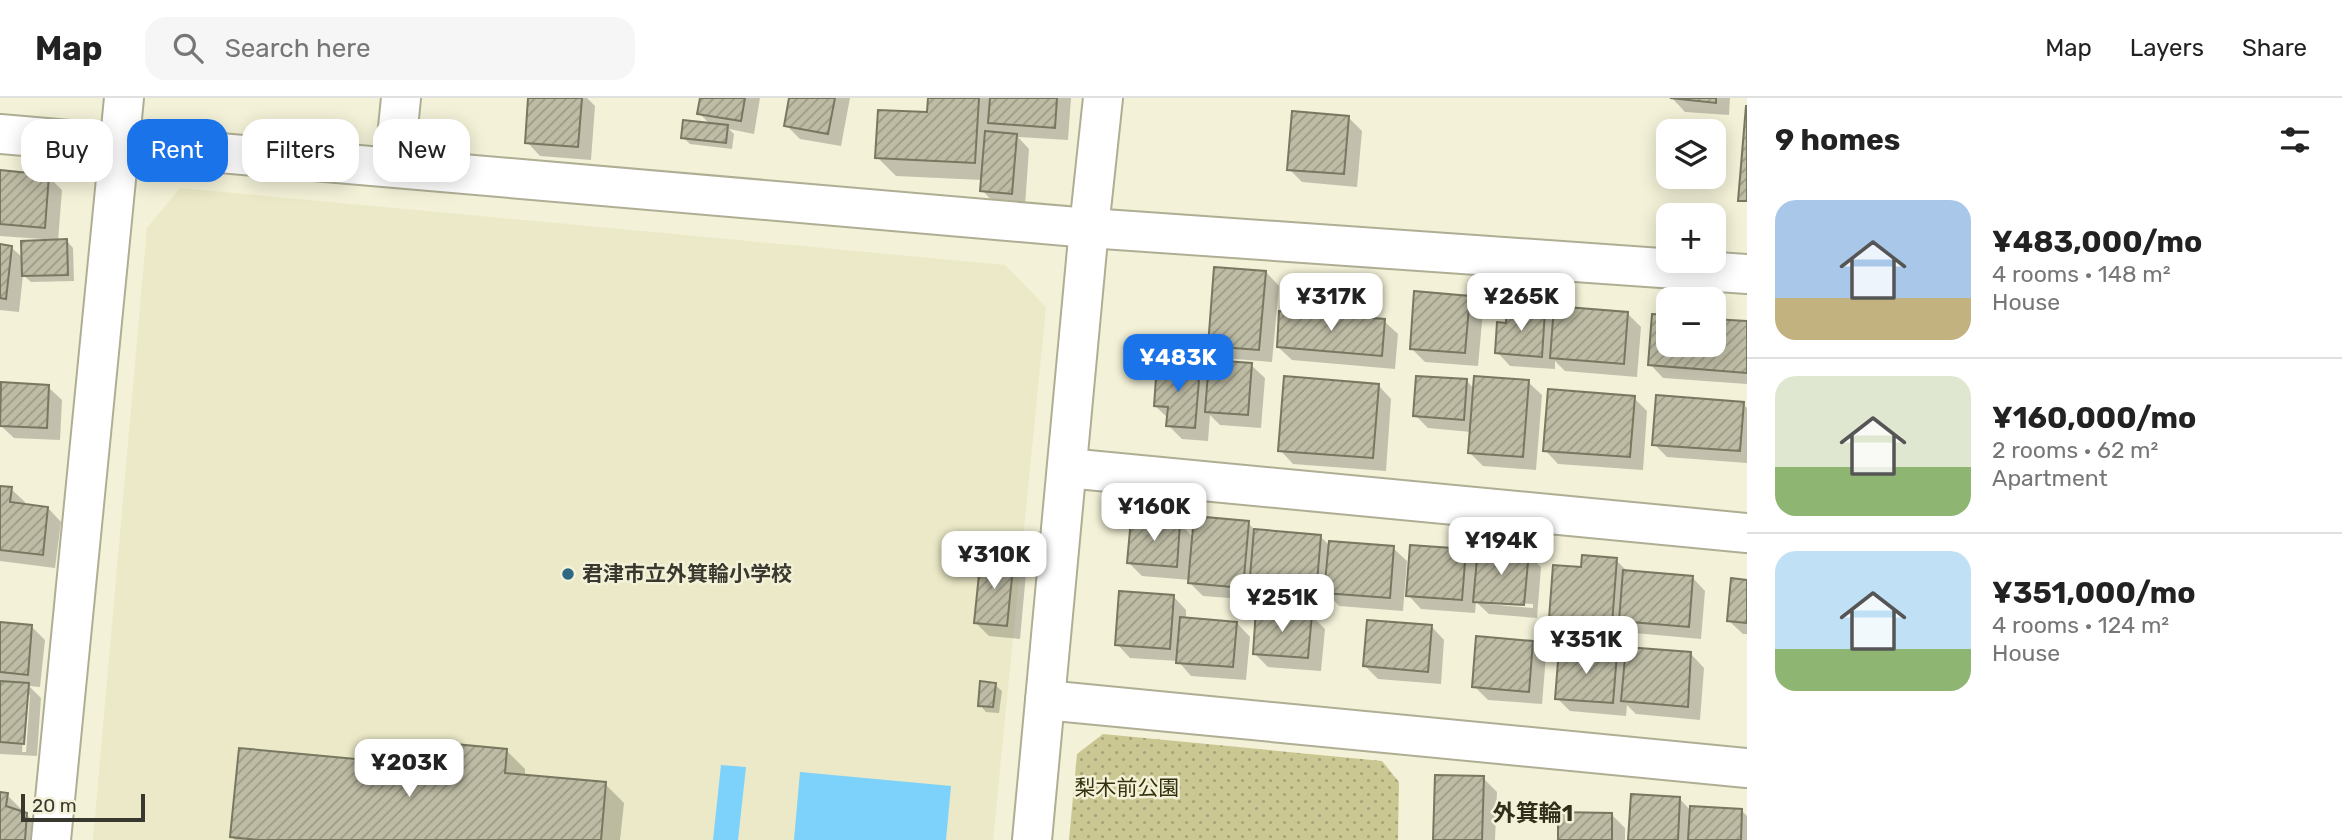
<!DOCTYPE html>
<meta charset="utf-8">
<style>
:root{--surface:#fff;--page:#f6f6f6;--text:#222;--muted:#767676;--line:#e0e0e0;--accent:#1a73e8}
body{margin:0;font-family:Rubik,"Noto Sans JP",sans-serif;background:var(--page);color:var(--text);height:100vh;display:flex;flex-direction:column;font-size:26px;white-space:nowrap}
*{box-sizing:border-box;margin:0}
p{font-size:23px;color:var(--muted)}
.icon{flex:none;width:38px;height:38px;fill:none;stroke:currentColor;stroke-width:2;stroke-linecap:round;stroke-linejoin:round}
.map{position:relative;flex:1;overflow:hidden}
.side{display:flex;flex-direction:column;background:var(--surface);width:595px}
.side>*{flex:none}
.top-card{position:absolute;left:21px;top:21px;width:665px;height:63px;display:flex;gap:14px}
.controls{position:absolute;left:1656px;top:21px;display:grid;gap:14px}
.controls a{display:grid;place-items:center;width:70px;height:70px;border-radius:14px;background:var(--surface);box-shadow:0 4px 18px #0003;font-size:35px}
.scale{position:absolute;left:21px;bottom:18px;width:124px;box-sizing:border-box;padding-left:7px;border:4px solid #38382e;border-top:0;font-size:19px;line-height:24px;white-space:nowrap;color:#38382e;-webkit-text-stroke:5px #f3f1d7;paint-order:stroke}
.price{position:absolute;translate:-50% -60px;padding:0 16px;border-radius:14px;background:#fff;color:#222;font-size:23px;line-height:46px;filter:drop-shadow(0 2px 4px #0008)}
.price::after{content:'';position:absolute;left:50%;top:42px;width:21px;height:16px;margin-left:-10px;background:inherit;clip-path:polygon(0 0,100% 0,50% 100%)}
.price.active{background:var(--accent);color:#fff}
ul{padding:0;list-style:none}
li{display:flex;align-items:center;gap:21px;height:175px;padding:0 28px}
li+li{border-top:2px solid var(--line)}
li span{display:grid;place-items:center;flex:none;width:196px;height:140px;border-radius:21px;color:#555}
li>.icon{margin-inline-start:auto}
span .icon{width:84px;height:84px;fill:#fffc;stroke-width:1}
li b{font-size:30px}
h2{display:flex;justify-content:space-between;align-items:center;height:84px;padding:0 28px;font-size:30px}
.chip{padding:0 24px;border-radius:21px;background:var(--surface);box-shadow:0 4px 18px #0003;font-size:24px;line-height:63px}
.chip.active{background:var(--accent);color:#fff}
header{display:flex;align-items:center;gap:42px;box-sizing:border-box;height:98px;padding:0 35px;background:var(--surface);border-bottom:2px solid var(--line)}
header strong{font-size:33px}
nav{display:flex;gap:38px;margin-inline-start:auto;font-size:24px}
.search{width:490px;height:63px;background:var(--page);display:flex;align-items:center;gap:18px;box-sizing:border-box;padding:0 24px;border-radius:21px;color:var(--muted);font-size:26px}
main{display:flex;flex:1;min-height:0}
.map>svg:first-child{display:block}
.built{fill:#ebe9c7}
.park{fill:url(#park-dots)}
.water{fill:#7cd2fa}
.shadow{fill:#0003;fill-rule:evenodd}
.building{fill:url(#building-hatch);stroke:#787760;stroke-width:2}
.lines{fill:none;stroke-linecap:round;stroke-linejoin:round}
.minor-casing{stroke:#afae95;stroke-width:42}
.tertiary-casing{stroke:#afae95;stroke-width:42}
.minor{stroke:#fff;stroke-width:38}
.tertiary{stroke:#fff;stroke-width:38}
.poi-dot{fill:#2f6882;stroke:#f3f1d7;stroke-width:2.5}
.labels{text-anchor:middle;stroke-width:5;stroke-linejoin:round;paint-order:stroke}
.poi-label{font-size:21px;font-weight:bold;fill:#38382e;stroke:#f3f1d7;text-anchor:start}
.park-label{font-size:21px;fill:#34310e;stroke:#f3f1d7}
.neighbourhood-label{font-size:23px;font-weight:bold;fill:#302e1a;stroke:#f3f1d7}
</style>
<header>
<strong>Map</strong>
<div class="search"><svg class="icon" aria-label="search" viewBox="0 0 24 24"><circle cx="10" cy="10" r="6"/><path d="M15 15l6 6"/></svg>Search here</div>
<nav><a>Map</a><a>Layers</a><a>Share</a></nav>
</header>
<main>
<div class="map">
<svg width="1747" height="742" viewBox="0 0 1747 742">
<defs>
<pattern id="park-dots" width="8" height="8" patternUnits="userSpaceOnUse" patternTransform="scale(1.75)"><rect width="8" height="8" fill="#cbc792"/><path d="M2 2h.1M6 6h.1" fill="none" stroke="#a6a378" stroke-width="1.8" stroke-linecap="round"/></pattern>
<pattern id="building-hatch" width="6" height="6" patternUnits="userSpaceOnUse" patternTransform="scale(1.75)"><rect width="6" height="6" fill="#bebca4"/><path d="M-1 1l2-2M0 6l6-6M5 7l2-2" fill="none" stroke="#9b9a86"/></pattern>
</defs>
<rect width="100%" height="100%" fill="#f3f1d7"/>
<!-- built -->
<polygon class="built" points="180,90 1005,167 1046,209 993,742 93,742 147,130"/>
<!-- park -->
<polygon class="park" points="1103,636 1382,663 1399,684 1398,742 1069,742 1077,656"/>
<!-- water -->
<g class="water">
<polygon points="721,667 746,669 738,742 713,742"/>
<polygon points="800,674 951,688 946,742 794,742"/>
</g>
<!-- shadow -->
<g class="shadow">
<polygon points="530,0 587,0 595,8 591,62 540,58 527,44"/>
<polygon points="702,0 760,0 754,36 729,31 734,36 732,51 690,46 683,39 711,27 699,15"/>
<polygon points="791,0 850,0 841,48 800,41 786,27"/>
<polygon points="929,0 1071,0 1068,42 1018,39 1029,51 1025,108 995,106 982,92 982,82 896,78 877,59 929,16"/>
<polygon points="1672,0 1730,0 1729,17 1685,14"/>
<polygon points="1348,19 1362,33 1357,89 1302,84 1289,71"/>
<polygon points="0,74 49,79 62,92 58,143 67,143 73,150 74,183 31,184 23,177 19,214 0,212 0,148 12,150 24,161 42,141 0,138"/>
<polygon points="1266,174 1279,188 1272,264 1223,260 1210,247"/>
<polygon points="1469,200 1483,213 1478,268 1425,264 1411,250"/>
<polygon points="1544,215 1555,225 1627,215 1641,229 1637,279 1565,273 1555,263 1555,271 1510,268 1497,254 1507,227"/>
<polygon points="1384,223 1398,236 1395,271 1292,262 1278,249"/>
<polygon points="1747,225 1747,286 1663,280 1650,266 1668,247 1713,247"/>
<polygon points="1251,267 1265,280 1261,330 1220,327 1210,317 1208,343 1182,341 1168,327 1169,321 1155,308 1199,272 1210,282"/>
<polygon points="1467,283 1474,291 1528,284 1542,297 1536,372 1483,368 1469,354 1471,334 1428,330 1415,317"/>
<polygon points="1378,287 1391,301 1386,373 1293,366 1280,352"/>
<polygon points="48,289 62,302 60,342 14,340 0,327"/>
<polygon points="1634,300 1647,313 1643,372 1558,366 1545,352"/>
<polygon points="1743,306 1747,310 1747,365 1667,359 1654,346"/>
<polygon points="0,389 11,391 25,404 24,407 48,410 61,424 55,470 0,463"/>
<polygon points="1248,425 1256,433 1320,438 1330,448 1393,450 1407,463 1403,513 1339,508 1330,498 1329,509 1264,504 1257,497 1256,502 1203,498 1190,485 1190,482 1142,478 1129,465 1180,426 1194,440"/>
<path d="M1465 453 1478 466 1528 456 1541 469 1537 520 1489 516 1476 504 1475 515 1421 511 1408 497ZM1487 503 1533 506V510L1487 506Z"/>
<polygon points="1013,462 1026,475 1020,541 989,538 976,525"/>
<polygon points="1616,462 1629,475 1692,479 1705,493 1701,541 1634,535 1626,527 1625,539 1564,534 1551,521 1583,470"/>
<polygon points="1747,483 1747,536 1743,536 1729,523"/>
<polygon points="1173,498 1186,512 1186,522 1237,525 1250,539 1246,582 1191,578 1178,563 1130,560 1117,546"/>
<polygon points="1312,518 1325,531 1321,573 1268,569 1255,556"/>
<path d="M0 526 32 529 45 542 40 589 29 588 41 600 37 658 0 656ZM26 597H30L26 654H22Z"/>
<polygon points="1431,528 1444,542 1441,586 1378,581 1365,568"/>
<polygon points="1532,545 1546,558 1542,606 1488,602 1474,588"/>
<polygon points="1691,556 1704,570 1700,622 1636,616 1627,607 1626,618 1570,613 1557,600 1617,558 1626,567"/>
<polygon points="995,587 1002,593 999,615 986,614 980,607"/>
<polygon points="507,653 525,671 525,679 605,686 624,705 620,742 235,742 232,739 422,669"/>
<polygon points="1483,680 1497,694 1495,742 1435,742"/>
<polygon points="0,696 7,697 45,735 44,742 0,742"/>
<polygon points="1680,701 1691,713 1742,713 1747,718 1747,742 1630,742"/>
<polygon points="1612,717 1625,730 1625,742 1559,742"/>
</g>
<!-- building -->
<g class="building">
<polygon points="528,0 582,0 578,49 525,45"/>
<polygon points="700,0 745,0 741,23 697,16"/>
<polygon points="789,0 835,0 828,36 784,28"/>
<polygon points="928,0 979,0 975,65 875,60 878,12 927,14"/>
<polygon points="990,0 1057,0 1055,30 988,25"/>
<polygon points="1670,0 1716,0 1716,5"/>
<polygon points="1746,8 1747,8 1747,103 1738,103"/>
<polygon points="1292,13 1349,18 1344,76 1287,72"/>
<polygon points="683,22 728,27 726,45 681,40"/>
<polygon points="985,33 1017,36 1012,96 980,93"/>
<polygon points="0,72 49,77 45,130 0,126"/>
<polygon points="67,141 68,177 22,178 21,143"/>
<polygon points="0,146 12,148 6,201 0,200"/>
<polygon points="1214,169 1266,173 1259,252 1208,248"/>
<polygon points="1414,193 1470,198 1465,255 1410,251"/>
<polygon points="1554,208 1628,214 1624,266 1550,260"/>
<polygon points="1507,210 1545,213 1542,259 1495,255 1497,224 1506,225"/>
<polygon points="1279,213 1385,221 1382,258 1277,249"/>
<polygon points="1652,216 1668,217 1668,247 1713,247 1713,221 1747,223 1747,275 1648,267"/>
<polygon points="1209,262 1252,265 1248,317 1205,314"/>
<polygon points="1157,266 1200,270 1195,330 1166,328 1168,309 1154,308"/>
<polygon points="1284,278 1379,286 1373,360 1278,353"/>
<polygon points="1416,278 1467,281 1464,322 1413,318"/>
<polygon points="1474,278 1529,282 1523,359 1468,355"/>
<polygon points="1,284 49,287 47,330 0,328"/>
<polygon points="1548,291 1635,298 1630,359 1543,353"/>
<polygon points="1656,297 1744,304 1740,353 1652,347"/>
<polygon points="0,388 12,389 10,404 48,409 43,457 0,452"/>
<polygon points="1194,418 1249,423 1243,490 1188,485"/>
<polygon points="1131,421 1180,425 1177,469 1127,465"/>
<polygon points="1254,431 1321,437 1316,496 1249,491"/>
<polygon points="1329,443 1394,448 1390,500 1324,495"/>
<polygon points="1410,447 1466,451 1462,502 1406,498"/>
<polygon points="1478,450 1529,454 1524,507 1473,504"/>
<polygon points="981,457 1014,460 1007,528 974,525"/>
<polygon points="1582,457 1617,460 1612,526 1549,521 1553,467 1581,469"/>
<polygon points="1623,472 1693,478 1689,529 1619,523"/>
<polygon points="1731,480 1747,482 1747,525 1727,523"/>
<polygon points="1119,493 1174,497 1170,551 1115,547"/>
<polygon points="1256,511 1312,516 1308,560 1253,556"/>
<polygon points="1180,519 1237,524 1233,569 1176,565"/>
<polygon points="1367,522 1432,527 1428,574 1363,568"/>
<polygon points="0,524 32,527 28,577 0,574"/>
<polygon points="1476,538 1533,543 1529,594 1472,589"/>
<polygon points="1626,549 1691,554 1688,609 1621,603"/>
<polygon points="1559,551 1617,556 1613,605 1555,601"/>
<polygon points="0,583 29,585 24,646 0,644"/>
<polygon points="980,583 996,585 993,609 978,608"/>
<polygon points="423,643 507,651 505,675 606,684 601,742 258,742 230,739 239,650 420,667"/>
<polygon points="1435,677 1484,678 1482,742 1433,742"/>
<polygon points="0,694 8,695 6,708 27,715 25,742 0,742"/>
<polygon points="1631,696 1680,699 1678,742 1628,742"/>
<polygon points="1690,708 1742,711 1741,742 1688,742"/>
<polygon points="1558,714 1612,715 1612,742 1558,742"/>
</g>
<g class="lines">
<defs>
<g id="minor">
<polyline points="0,36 1089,130 1747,176"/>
<polyline points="394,69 401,0"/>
<polyline points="1089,130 1103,0"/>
<polyline points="1067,370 1747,435"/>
<polyline points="1045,602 1747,670"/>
<polyline points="51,742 124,0"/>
</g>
<polyline id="tertiary" points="1032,742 1089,130"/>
</defs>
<!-- minor casing -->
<use href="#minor" class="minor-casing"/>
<!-- tertiary casing -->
<use href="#tertiary" class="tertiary-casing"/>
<!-- minor -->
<use href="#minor" class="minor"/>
<!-- tertiary -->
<use href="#tertiary" class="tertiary"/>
</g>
<!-- markers -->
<circle class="poi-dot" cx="568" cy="476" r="7"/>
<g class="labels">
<!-- poi labels -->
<g class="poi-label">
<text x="582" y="483">君津市立外箕輪小学校</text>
</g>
<!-- park labels -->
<g class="park-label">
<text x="1127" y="697">梨木前公園</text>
</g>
<!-- neighbourhood labels -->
<g class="neighbourhood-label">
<text x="1533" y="723">外箕輪1</text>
</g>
</g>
</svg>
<div class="controls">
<a><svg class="icon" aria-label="layers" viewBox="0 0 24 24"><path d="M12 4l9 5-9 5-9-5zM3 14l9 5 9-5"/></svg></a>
<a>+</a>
<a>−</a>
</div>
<div class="scale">20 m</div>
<b class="price" style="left:1331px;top:235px">¥317K</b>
<b class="price" style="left:1521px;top:235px">¥265K</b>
<b class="price active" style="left:1178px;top:296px">¥483K</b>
<b class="price" style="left:1154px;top:445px">¥160K</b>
<b class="price" style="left:1501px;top:479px">¥194K</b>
<b class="price" style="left:994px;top:493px">¥310K</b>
<b class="price" style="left:1282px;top:536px">¥251K</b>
<b class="price" style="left:1586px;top:578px">¥351K</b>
<b class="price" style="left:409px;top:701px">¥203K</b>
<div class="top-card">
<a class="chip">Buy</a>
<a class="chip active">Rent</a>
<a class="chip">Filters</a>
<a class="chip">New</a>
</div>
</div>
<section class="side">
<h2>9 homes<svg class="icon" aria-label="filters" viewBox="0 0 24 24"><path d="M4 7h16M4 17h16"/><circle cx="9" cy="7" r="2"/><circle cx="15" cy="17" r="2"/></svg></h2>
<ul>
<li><span style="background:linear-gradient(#a9c7e8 70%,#c2b280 0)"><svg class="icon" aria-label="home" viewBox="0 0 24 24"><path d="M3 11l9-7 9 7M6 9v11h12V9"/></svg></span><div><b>¥483,000/mo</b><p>4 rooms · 148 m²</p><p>House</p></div></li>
<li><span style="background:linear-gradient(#dfe7d0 65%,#8fb573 0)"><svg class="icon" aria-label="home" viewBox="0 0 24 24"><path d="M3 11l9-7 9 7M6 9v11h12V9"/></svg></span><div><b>¥160,000/mo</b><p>2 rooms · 62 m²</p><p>Apartment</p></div></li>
<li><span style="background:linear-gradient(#bfe0f5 70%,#8fb573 0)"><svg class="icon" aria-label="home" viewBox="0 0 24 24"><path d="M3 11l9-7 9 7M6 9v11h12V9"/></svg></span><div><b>¥351,000/mo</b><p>4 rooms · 124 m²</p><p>House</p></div></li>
</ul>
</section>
</main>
